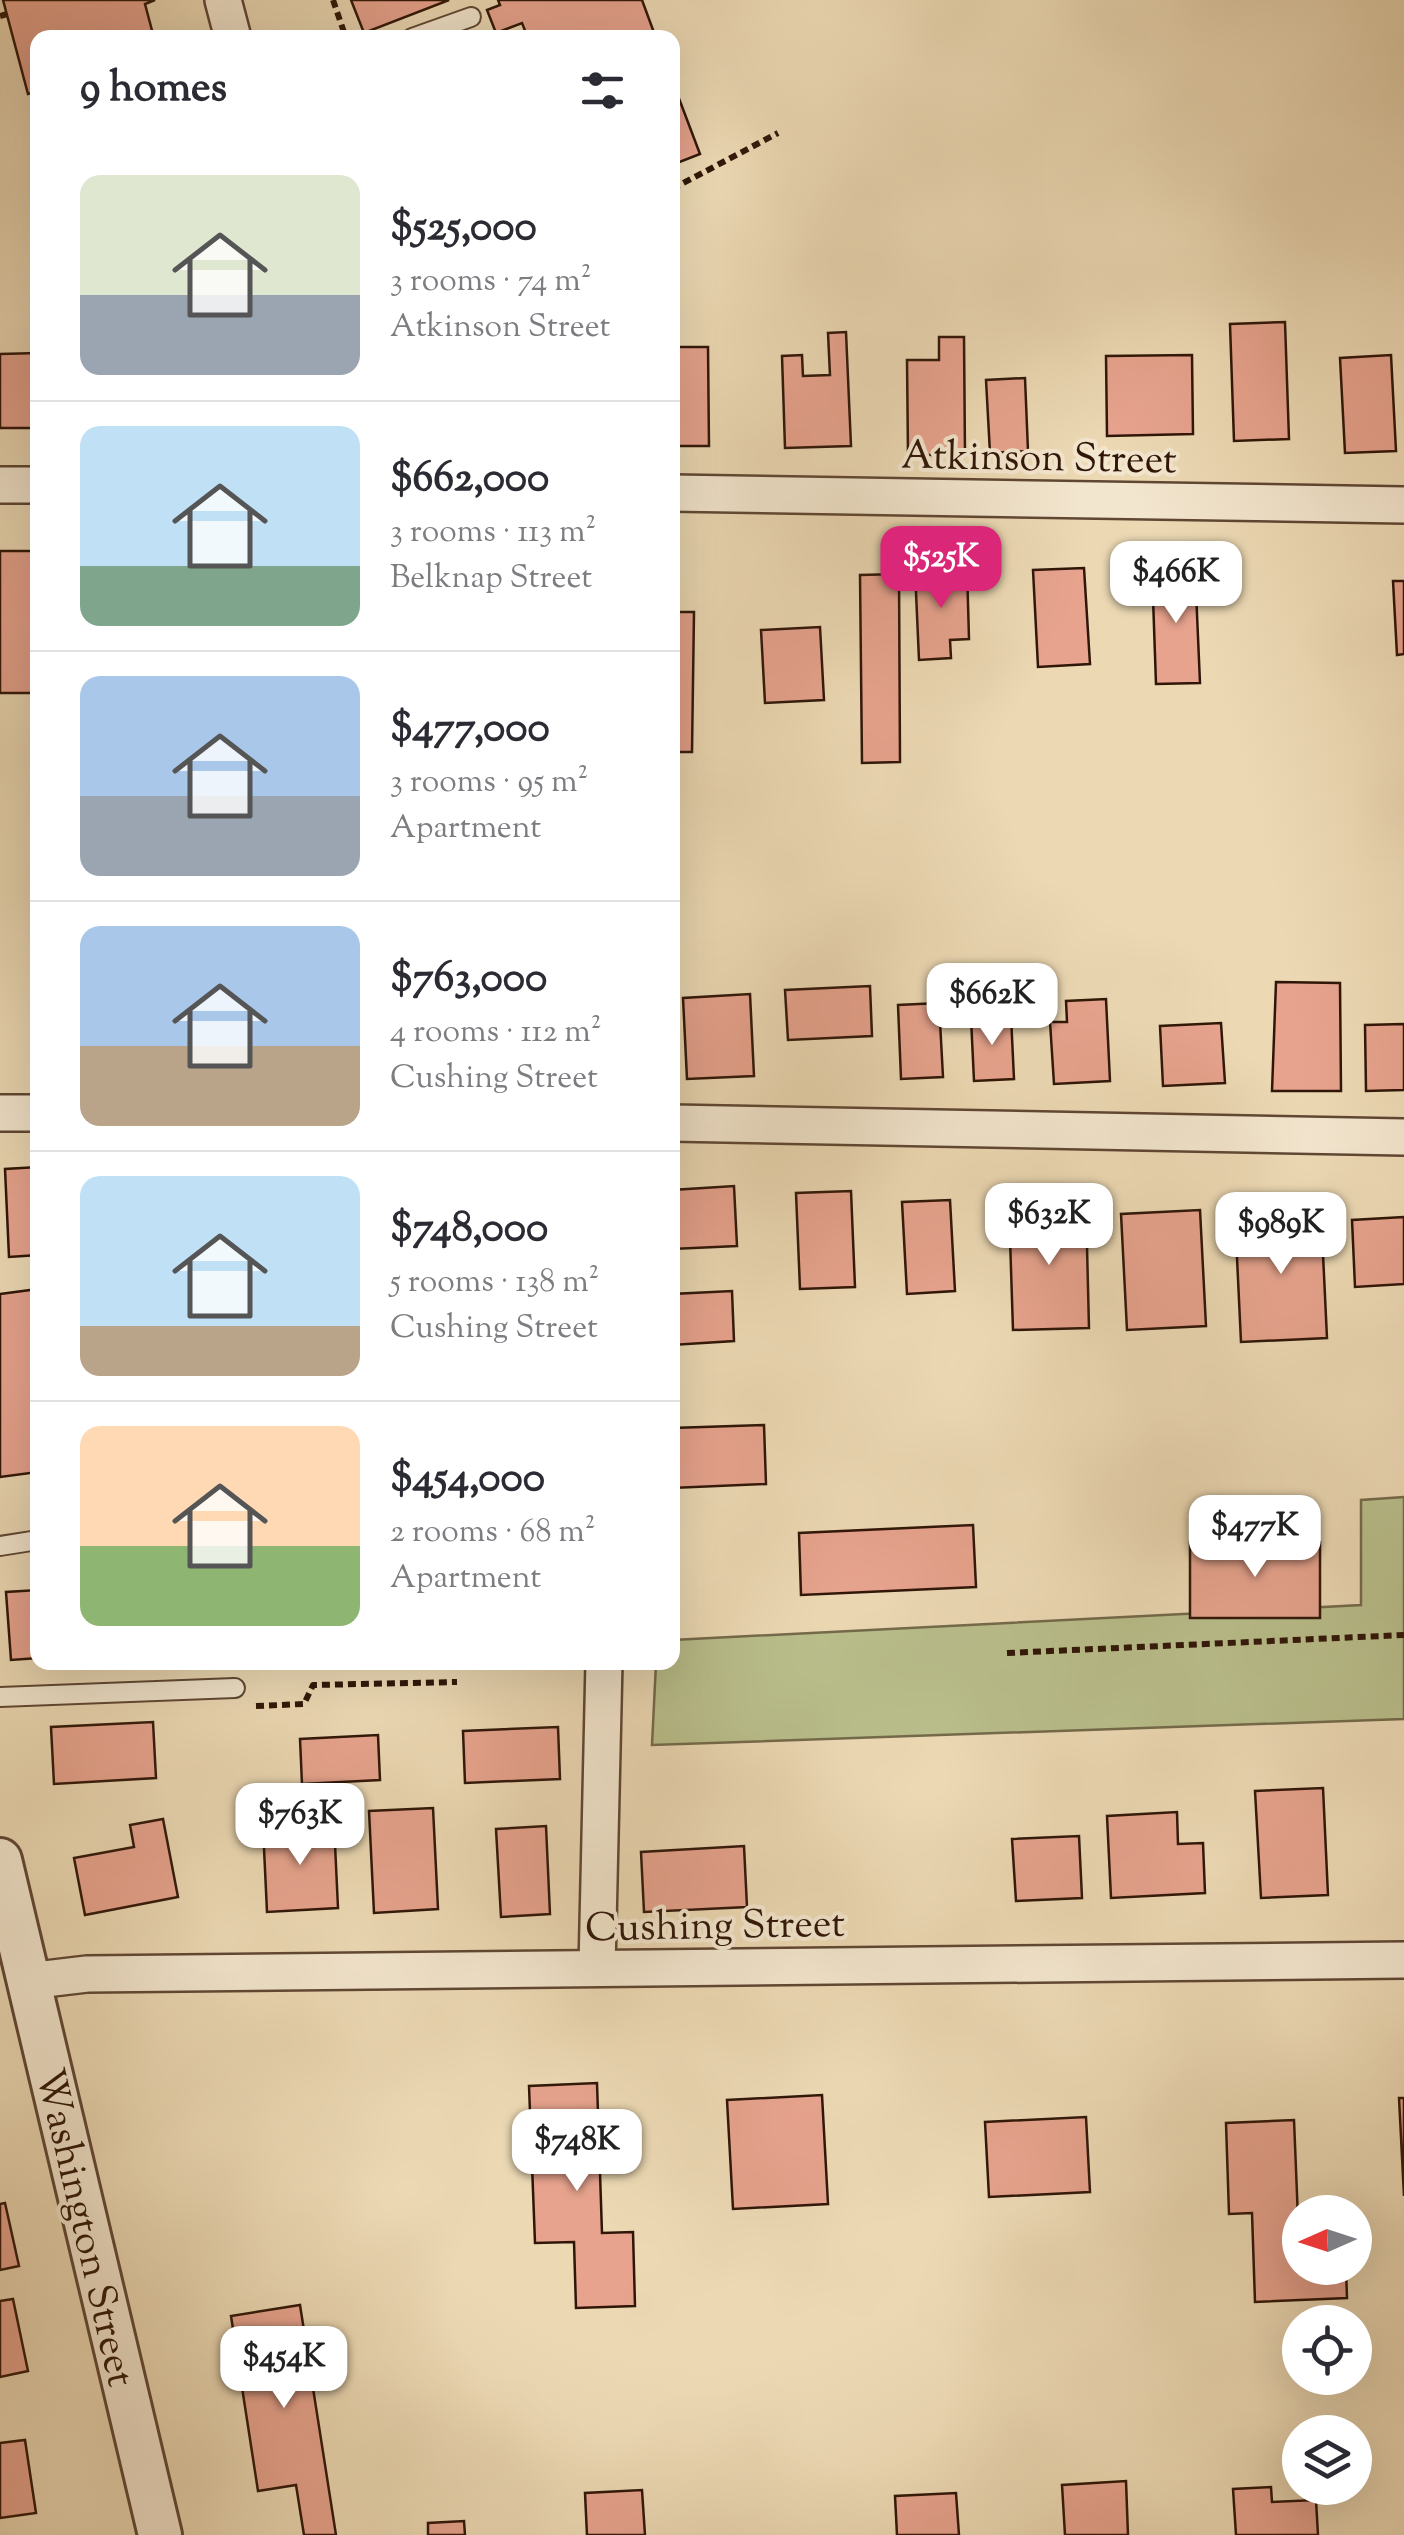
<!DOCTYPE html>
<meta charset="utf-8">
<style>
:root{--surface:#fff;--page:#f7f7f7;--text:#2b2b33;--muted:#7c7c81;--line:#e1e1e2;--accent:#db2777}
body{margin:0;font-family:"Sorts Mill Goudy",serif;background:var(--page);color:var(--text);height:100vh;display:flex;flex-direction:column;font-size:38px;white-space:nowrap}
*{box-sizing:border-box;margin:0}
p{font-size:32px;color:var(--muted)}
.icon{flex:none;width:55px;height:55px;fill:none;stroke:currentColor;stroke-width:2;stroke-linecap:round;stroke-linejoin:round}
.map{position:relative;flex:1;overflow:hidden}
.drawer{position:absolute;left:30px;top:30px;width:650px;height:1640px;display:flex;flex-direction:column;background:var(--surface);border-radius:20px;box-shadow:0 10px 40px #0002}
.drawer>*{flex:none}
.needle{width:65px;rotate:267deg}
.controls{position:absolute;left:1282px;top:2195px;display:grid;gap:20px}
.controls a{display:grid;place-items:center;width:90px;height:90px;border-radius:50%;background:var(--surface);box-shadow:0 10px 40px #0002;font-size:50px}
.price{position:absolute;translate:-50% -85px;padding:0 22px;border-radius:20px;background:#fff;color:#222;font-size:32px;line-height:65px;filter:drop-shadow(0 2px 5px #0008)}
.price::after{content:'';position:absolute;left:50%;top:60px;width:30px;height:22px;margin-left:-15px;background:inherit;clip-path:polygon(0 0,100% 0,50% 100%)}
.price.on{background:var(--accent);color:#fff}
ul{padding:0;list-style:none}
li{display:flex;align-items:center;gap:30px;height:250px;padding:0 50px}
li+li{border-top:2px solid var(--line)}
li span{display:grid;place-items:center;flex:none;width:280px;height:200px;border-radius:20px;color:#555}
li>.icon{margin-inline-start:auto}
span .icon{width:120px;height:120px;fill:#fffc;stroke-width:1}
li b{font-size:42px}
h2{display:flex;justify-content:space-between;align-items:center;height:120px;padding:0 50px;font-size:42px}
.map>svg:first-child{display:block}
.green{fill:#b9bf8c;stroke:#746a4a;stroke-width:2.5}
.building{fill:#e7a38e;stroke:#301608;stroke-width:2.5}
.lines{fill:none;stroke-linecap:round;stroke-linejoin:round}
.service-casing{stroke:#5f4733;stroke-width:22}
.minor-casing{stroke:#5f4733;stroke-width:40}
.tertiary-casing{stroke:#5f4733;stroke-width:48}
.path{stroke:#301608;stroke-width:6;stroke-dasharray:8 5;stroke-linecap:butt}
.service{stroke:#f3e6ce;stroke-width:18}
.minor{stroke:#f3e6ce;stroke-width:35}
.tertiary{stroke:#f3e6ce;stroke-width:42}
.labels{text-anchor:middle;stroke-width:8;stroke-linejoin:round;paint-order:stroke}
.street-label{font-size:40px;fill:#301608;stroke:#f3e6ce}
</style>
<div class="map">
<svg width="1404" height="2535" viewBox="0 0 1404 2535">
<rect width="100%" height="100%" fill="#ecd9b4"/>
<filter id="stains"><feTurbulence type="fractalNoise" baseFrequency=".002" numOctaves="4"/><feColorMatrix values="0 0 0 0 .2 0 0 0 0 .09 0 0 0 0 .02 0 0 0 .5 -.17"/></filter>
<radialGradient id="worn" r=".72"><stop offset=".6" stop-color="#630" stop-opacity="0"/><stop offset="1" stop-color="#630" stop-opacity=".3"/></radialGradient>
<!-- green -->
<polygon class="green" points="1404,1497 1404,1719 652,1745 656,1663 672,1662 673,1640 1361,1605 1361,1500"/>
<!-- building -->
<g class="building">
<polygon points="3,0 155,0 145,4 154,38 38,38 38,91 28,94"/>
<polygon points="351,0 449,0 364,33"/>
<polygon points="498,0 642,0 656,38 528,38 522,23 496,33 487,10 500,5"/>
<polygon points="672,80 700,154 672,165"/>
<polygon points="1285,322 1289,439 1234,441 1230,324"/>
<polygon points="846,332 851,446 785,448 782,356 802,355 803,376 830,375 828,333"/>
<polygon points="939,337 964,337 965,455 908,455 907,360 939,360"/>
<polygon points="672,347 708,347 709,446 672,446"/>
<polygon points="38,353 38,428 0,428 0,354"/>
<polygon points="1192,355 1193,434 1107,436 1106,356"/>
<polygon points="1391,355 1396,451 1345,453 1340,358"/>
<polygon points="1025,378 1028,451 990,453 986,380"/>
<rect x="0" y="551" width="38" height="142"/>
<polygon points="967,568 969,639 950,640 951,658 919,660 915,570"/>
<polygon points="1084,568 1090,664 1038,667 1033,570"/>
<polygon points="1195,568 1200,683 1156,684 1152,569"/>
<polygon points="899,574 900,762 862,763 860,575"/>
<polygon points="1393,581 1404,581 1404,654 1397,655"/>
<polygon points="672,612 694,612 692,752 672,752"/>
<polygon points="820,627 824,700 765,703 761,630"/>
<polygon points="1276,982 1340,983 1341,1091 1272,1091"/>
<polygon points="870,986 872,1036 788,1040 785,990"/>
<polygon points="750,994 754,1076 687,1079 683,998"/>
<polygon points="1106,999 1110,1081 1054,1084 1050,1022 1067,1022 1066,1001"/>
<polygon points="939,1003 943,1077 901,1079 898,1005"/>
<polygon points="1011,1016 1014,1079 974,1081 971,1018"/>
<polygon points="1221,1023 1225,1083 1163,1086 1160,1026"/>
<polygon points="1404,1024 1404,1090 1366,1091 1365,1025"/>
<polygon points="38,1167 38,1255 9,1257 5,1169"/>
<polygon points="734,1186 737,1246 672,1249 672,1190"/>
<polygon points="851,1191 855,1287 800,1289 796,1193"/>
<polygon points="950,1200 955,1291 907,1294 902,1202"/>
<polygon points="1086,1206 1089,1328 1013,1330 1009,1208"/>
<polygon points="1200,1210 1206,1326 1127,1330 1121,1214"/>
<polygon points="1321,1212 1327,1338 1241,1342 1235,1216"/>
<polygon points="1404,1217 1404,1284 1355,1287 1352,1220"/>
<polygon points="38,1289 38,1472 0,1477 0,1294"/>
<polygon points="732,1291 734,1341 672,1345 672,1294"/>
<polygon points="764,1425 766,1484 672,1488 672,1428"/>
<polygon points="973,1525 976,1587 801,1595 799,1533"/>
<rect x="1190" y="1542" width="130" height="76"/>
<polygon points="38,1590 38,1658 11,1660 6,1592"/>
<polygon points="153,1722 156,1778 54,1784 51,1727"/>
<polygon points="558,1727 560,1779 465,1783 463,1731"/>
<polygon points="378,1735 380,1780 302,1784 300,1739"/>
<polygon points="1323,1788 1328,1895 1261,1898 1255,1791"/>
<polygon points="433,1808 438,1909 374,1913 369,1811"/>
<polygon points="1177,1812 1178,1844 1203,1843 1205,1893 1111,1898 1107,1816"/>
<polygon points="163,1819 178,1897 85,1915 74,1858 134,1847 130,1825"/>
<polygon points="334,1823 338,1908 267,1912 263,1827"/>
<polygon points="546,1826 550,1914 501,1917 496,1829"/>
<polygon points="1079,1836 1082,1898 1016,1901 1012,1839"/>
<polygon points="744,1846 747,1907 644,1912 641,1852"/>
<polygon points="597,2083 602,2233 633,2232 635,2306 576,2308 574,2242 535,2243 529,2086"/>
<polygon points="822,2095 828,2204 733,2209 727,2100"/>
<polygon points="1399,2098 1404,2098 1404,2196"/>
<polygon points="1086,2117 1090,2192 989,2197 985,2122"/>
<polygon points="1294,2120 1300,2268 1346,2268 1347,2298 1255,2302 1252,2213 1229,2214 1226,2123"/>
<polygon points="5,2203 19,2266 0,2270 0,2204"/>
<polygon points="13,2299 28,2371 0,2377 0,2301"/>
<polygon points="300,2305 336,2535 304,2535 296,2485 258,2491 231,2316"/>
<polygon points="25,2440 36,2513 0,2518 0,2443"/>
<polygon points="1126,2481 1128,2535 1065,2535 1062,2485"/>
<polygon points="1271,2487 1272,2502 1316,2500 1318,2535 1236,2535 1233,2489"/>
<polygon points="642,2490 645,2535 587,2535 585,2493"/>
<polygon points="956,2493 959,2535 897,2535 895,2496"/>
<polygon points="464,2521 465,2535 428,2535 428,2523"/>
</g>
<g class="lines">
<defs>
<g id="service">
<polyline points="412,38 471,17"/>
<polyline points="0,1546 38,1540"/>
<polyline points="0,1697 235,1688"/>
</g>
<g id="minor">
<polyline points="223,0 233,38"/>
<polyline points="0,485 38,485"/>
<polyline points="672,493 1404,505"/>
<polyline points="0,1113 38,1113"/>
<polyline points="672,1123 1404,1137"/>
<polyline points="597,1968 604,1662"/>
<polyline points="28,1981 87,1974 1404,1960"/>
</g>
<polyline id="tertiary" points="0,1860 160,2535"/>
</defs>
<!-- service casing -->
<use href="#service" class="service-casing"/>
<!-- minor casing -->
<use href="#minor" class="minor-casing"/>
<!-- tertiary casing -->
<use href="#tertiary" class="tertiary-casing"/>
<!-- path -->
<g class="path">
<polyline points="333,0 346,38"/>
<polyline points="0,16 7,14"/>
<polyline points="672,189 778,133"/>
<polyline points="1007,1653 1404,1635"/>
<polyline points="256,1706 304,1704 313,1685 457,1682"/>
</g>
<!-- service -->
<use href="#service" class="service"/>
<!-- minor -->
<use href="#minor" class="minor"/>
<!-- tertiary -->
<use href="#tertiary" class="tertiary"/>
</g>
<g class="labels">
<!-- street labels -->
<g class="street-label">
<text transform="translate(1039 456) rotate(1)" y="14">Atkinson Street</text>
<text transform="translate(715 1924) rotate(-1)" y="14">Cushing Street</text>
<text transform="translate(87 2227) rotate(77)" y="14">Washington Street</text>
</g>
</g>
<rect width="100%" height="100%" filter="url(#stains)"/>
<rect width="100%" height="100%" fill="url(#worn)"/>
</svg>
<div class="controls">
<a><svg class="needle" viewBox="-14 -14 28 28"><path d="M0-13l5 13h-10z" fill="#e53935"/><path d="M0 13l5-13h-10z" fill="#7c7c81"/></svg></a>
<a><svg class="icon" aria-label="locate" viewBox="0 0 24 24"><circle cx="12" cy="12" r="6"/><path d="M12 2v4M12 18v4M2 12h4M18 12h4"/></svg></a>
<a><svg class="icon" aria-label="layers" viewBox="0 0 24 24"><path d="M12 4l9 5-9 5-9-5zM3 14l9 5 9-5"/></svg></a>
</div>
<b class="price on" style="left:941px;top:611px">$525K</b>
<b class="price" style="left:1176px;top:626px">$466K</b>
<b class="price" style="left:992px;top:1048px">$662K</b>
<b class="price" style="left:1049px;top:1268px">$632K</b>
<b class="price" style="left:1281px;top:1277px">$989K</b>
<b class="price" style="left:1255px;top:1580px">$477K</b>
<b class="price" style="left:300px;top:1868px">$763K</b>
<b class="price" style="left:577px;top:2194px">$748K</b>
<b class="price" style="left:284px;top:2411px">$454K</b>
<section class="drawer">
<h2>9 homes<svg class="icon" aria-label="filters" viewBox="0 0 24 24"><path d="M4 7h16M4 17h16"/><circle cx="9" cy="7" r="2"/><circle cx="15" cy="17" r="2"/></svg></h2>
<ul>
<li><span style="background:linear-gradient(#dfe7d0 60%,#9aa5b1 0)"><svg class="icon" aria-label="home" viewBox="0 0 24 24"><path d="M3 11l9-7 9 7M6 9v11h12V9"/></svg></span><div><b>$525,000</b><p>3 rooms · 74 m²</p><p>Atkinson Street</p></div></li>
<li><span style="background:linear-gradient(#bfe0f5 70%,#7fa58c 0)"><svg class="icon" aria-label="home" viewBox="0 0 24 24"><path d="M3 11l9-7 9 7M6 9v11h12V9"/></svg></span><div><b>$662,000</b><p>3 rooms · 113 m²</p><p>Belknap Street</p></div></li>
<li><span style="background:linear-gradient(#a9c7e8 60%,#9aa5b1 0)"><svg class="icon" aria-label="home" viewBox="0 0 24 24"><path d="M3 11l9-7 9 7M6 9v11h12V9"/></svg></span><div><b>$477,000</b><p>3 rooms · 95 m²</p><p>Apartment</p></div></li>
<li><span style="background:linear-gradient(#a9c7e8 60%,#b9a48a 0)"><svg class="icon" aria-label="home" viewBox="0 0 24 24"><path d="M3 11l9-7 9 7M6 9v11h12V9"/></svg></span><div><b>$763,000</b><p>4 rooms · 112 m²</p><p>Cushing Street</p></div></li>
<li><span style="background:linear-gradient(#bfe0f5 75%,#b9a48a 0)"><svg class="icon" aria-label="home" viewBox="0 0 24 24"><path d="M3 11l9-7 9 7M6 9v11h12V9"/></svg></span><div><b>$748,000</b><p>5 rooms · 138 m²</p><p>Cushing Street</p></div></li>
<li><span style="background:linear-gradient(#ffd9b3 60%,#8fb573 0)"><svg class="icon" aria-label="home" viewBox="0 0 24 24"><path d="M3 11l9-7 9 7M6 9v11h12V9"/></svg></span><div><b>$454,000</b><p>2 rooms · 68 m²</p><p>Apartment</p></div></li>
</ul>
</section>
</div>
